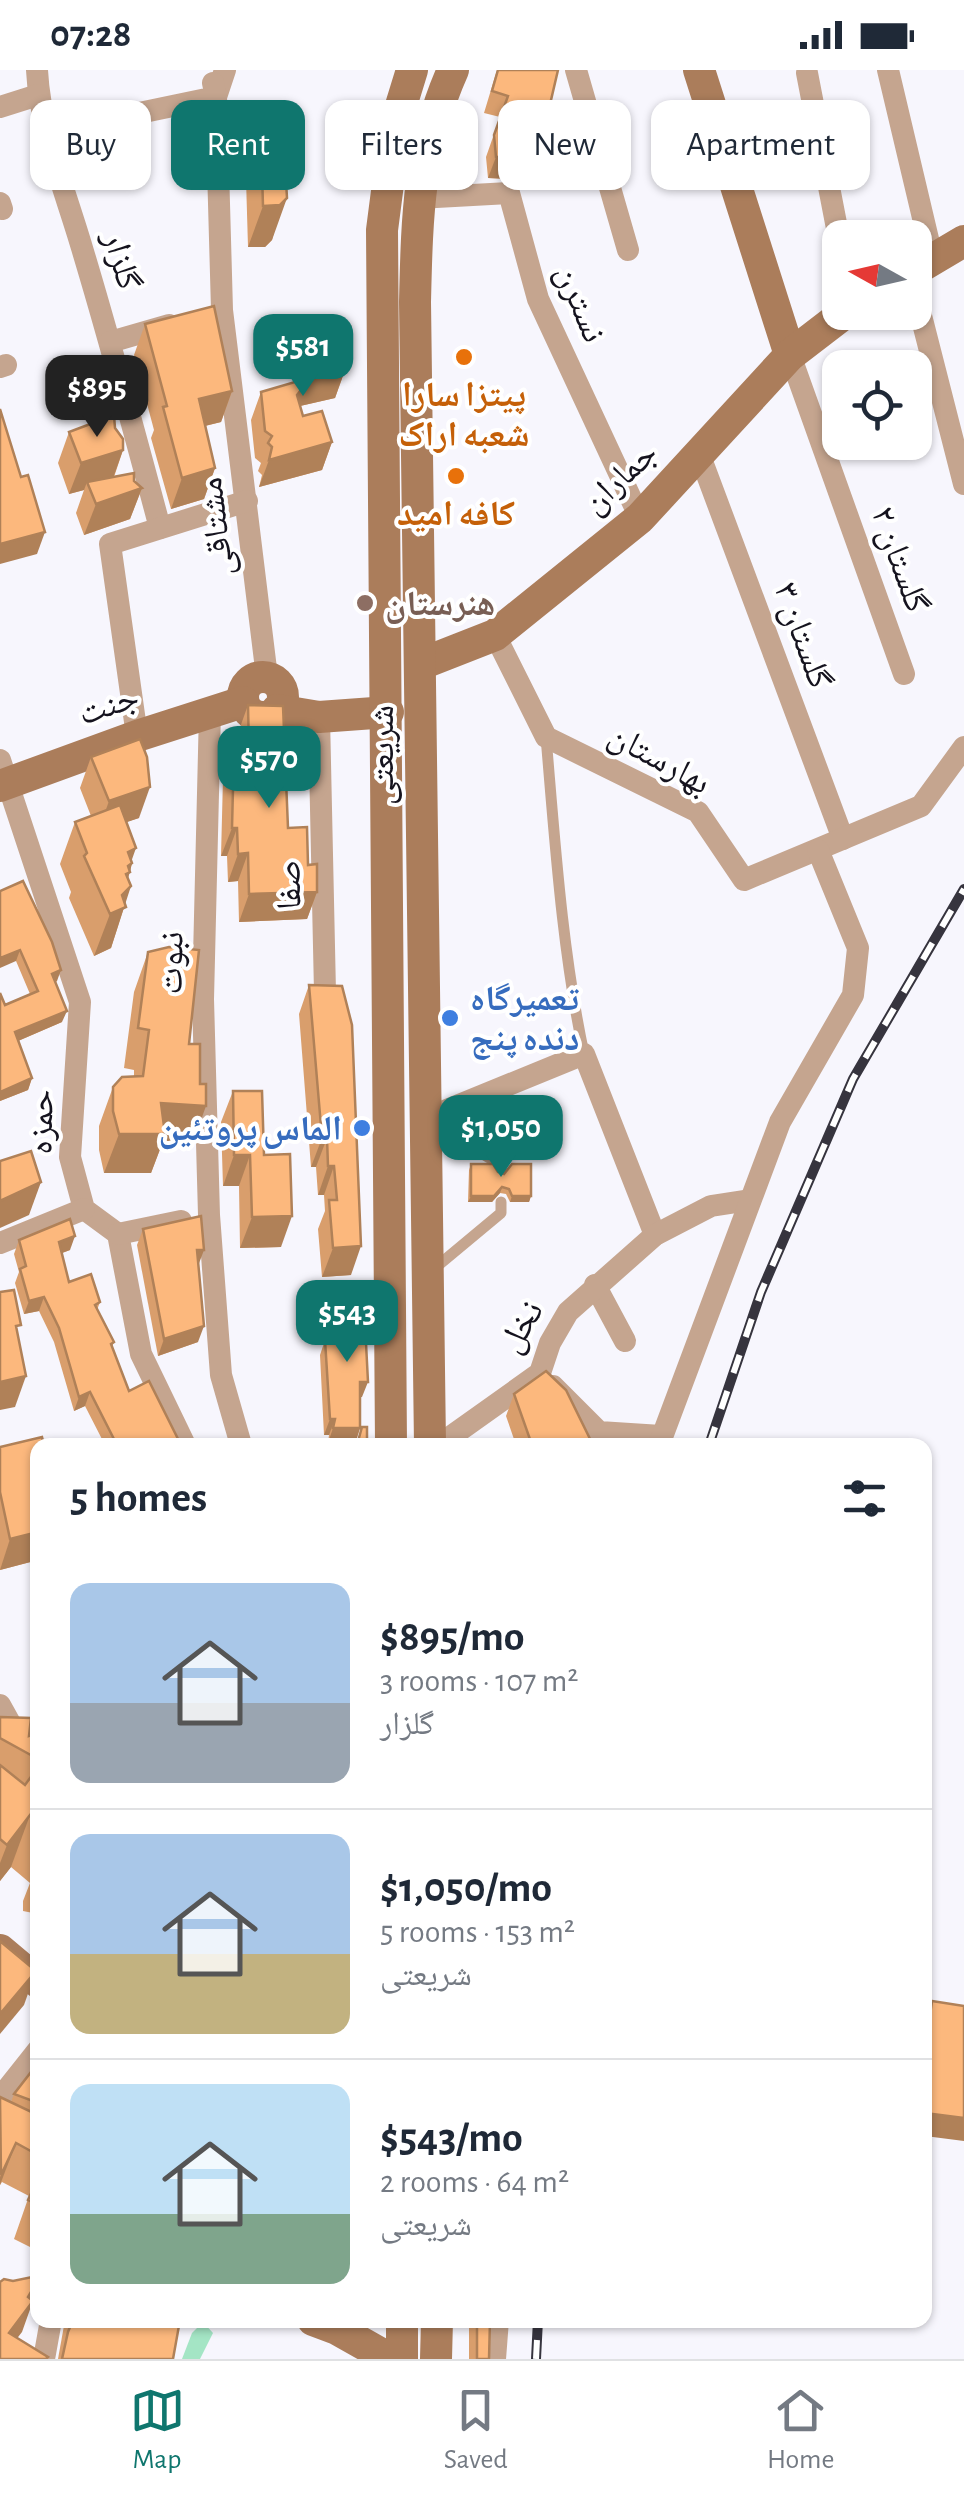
<!DOCTYPE html>
<meta charset="utf-8">
<style>
:root{--surface:#fff;--page:#f6f6f7;--text:#1f2937;--muted:#747a83;--line:#e0e1e3;--accent:#0f766e}
body{margin:0;font-family:"Alegreya Sans","Noto Naskh Arabic",sans-serif;background:var(--page);color:var(--text);height:100vh;display:flex;flex-direction:column;font-size:38px;white-space:nowrap}
*{box-sizing:border-box;margin:0}
p{font-size:32px;color:var(--muted)}
.icon{flex:none;width:55px;height:55px;fill:none;stroke:currentColor;stroke-width:2;stroke-linecap:round;stroke-linejoin:round}
.map{position:relative;flex:1;overflow:hidden}
.side{position:absolute;left:30px;top:1368px;width:902px;height:890px;display:flex;flex-direction:column;background:var(--surface);border-radius:20px;box-shadow:0 2px 8px #0004}
.side>*{flex:none}
.banner{position:absolute;left:30px;top:30px;width:905px;height:90px;display:flex;gap:20px}
.needle{width:65px;rotate:278deg}
.buttons{position:absolute;left:822px;top:150px;display:grid;gap:20px}
.buttons a{display:grid;place-items:center;width:110px;height:110px;border-radius:20px;background:var(--surface);box-shadow:0 2px 8px #0004;font-size:50px}
.price{position:absolute;translate:-50% -85px;padding:0 22px;border-radius:20px;background:var(--accent);color:#fff;font-size:32px;line-height:65px;filter:drop-shadow(0 2px 5px #0008)}
.price::after{content:'';position:absolute;left:50%;top:60px;width:30px;height:22px;margin-left:-15px;background:inherit;clip-path:polygon(0 0,100% 0,50% 100%)}
.price.current{background:#222;color:#fff}
ul{padding:0;list-style:none}
li{display:flex;align-items:center;gap:30px;height:250px;padding:0 40px}
li+li{border-top:2px solid var(--line)}
li span{display:grid;place-items:center;flex:none;width:280px;height:200px;border-radius:20px;color:#555}
li>.icon{margin-inline-start:auto}
span .icon{width:120px;height:120px;fill:#fffc;stroke-width:1}
li b{font-size:42px}
h2{display:flex;justify-content:space-between;align-items:center;height:120px;padding:0 40px;font-size:42px}
.pill{padding:0 35px;border-radius:20px;background:var(--surface);box-shadow:0 2px 8px #0004;font-size:35px;line-height:90px}
.pill.current{background:var(--accent);color:#fff}
.status{display:flex;justify-content:space-between;align-items:center;height:70px;padding:0 50px;background:var(--surface);direction:ltr}
.status svg{height:28px;fill:currentColor}
.tabs{display:flex;justify-content:space-around;align-items:center;height:140px;border-top:2px solid var(--line);background:var(--surface);font-size:28px;color:var(--muted)}
.tabs a{display:grid;justify-items:center;gap:5px}
.tabs .current{color:var(--accent)}
.map>svg:first-child{display:block}
.green{fill:#a4e5c5}
.lines{fill:none;stroke-linecap:round;stroke-linejoin:round}
.lane{stroke:#c5a58f;stroke-width:11}
.street{stroke:#c5a58f;stroke-width:22}
.secondary{stroke:#ab7d5b;stroke-width:32}
.rail-casing{stroke:#36343e;stroke-width:10}
.rail{stroke:#fff;stroke-width:6;stroke-dasharray:19;stroke-linecap:butt}
.wall{fill:#d99e6c}
.shaded-wall{fill:#b08158}
.building{fill:#fcb87d;stroke:#b08158;stroke-width:2.5}
.food-dot{fill:#e8710a;stroke:#fff;stroke-width:4}
.education-dot{fill:#8d6e63;stroke:#fff;stroke-width:4}
.shop-dot{fill:#3f7fe0;stroke:#fff;stroke-width:4}
.labels{text-anchor:middle;stroke-width:8;stroke-linejoin:round;paint-order:stroke}
.street-label{font-size:35px;fill:#15131e;stroke:#fff}
.food-label{font-size:35px;font-weight:bold;fill:#c56008;stroke:#fff}
.education-label{font-size:35px;font-weight:bold;fill:#785e54;stroke:#fff;text-anchor:start}
.shop-label{font-size:35px;font-weight:bold;fill:#366cbe;stroke:#fff;text-anchor:start}
</style>
<div class="status"><b>07:28</b><svg viewBox="0 0 49 12"><path d="M0 12V9h3v3zM5 12V6h3v6zM10 12V3h3v9zM15 12V0h3v12zM26 1h20v11H26zM47 4h2v5h-2z"/></svg></div>
<div class="map">
<svg width="964" height="2289" viewBox="0 0 964 2289">
<rect width="100%" height="100%" fill="#f7f6fd"/>
<!-- green -->
<polygon class="green" points="203,2252 213,2263 200,2289 182,2289 192,2263"/>
<g class="lines">
<!-- lane -->
<g class="lane">
<path d="M546 667C555 772 562 880 584 984"/>
<polyline points="432,1053 501,1095 501,1100"/>
<polyline points="435,1198 501,1143 501,1132"/>
</g>
<!-- street -->
<g class="street">
<path d="M37 0C40 60 65 120 82 178 110 271 135 364 160 458"/>
<polyline points="225,0 216,27 222,240 267,607"/>
<polyline points="576,0 628,180"/>
<polyline points="888,0 933,190"/>
<polyline points="807,3 840,174"/>
<polyline points="0,37 38,25"/>
<polyline points="48,62 216,27 213,13"/>
<polyline points="418,128 509,123 538,229 640,448"/>
<polyline points="0,133 2,139"/>
<polyline points="915,222 964,414"/>
<polyline points="110,272 169,255"/>
<polyline points="790,285 904,604"/>
<polyline points="0,297 6,295"/>
<polyline points="700,386 843,769"/>
<polyline points="495,565 546,667 698,742 744,810 921,736 964,677"/>
<polyline points="210,641 203,929 209,1145 221,1305 241,1375"/>
<polyline points="319,647 325,922"/>
<polyline points="137,666 110,474 247,431"/>
<polyline points="0,690 80,932 70,1087 84,1139 118,1164 141,1284 185,1375"/>
<polyline points="425,1049 584,984 655,1165"/>
<polyline points="118,1164 181,1151"/>
<polyline points="0,1173 84,1139"/>
<polyline points="595,1215 625,1271"/>
<polyline points="553,1316 599,1362 661,1366"/>
<polyline points="439,1375 540,1303 550,1273 568,1242 655,1165 711,1136 750,1130"/>
<polyline points="659,1375 780,1052 853,925 858,878 818,780"/>
<polyline points="0,1635 20,1671"/>
<polyline points="0,2028 38,1980"/>
<polyline points="0,2227 38,2220"/>
<polyline points="44,2289 51,2250"/>
<polyline points="495,2289 498,2250"/>
</g>
<!-- secondary -->
<g class="secondary">
<polyline points="699,0 790,285"/>
<polyline points="915,200 964,171"/>
<polyline points="421,594 495,565 640,448 790,285 846,242"/>
<circle cx="263" cy="627" r="20"/>
<polyline points="277,640 319,647 388,642"/>
<polyline points="0,716 137,666 243,632"/>
<polyline points="391,1375 382,160 396,52 412,0"/>
<path d="M430 1375 415 232C417 149 418 78 453 0"/>
<polyline points="0,1880 38,1912"/>
<polyline points="313,2250 337,2259 390,2289"/>
<polyline points="402,2289 402,2250"/>
<polyline points="436,2289 437,2250"/>
</g>
<defs>
<g id="rail">
<polyline points="709,1375 761,1222 853,1009 964,819"/>
<polyline points="536,2289 538,2250"/>
</g>
</defs>
<!-- rail casing -->
<use href="#rail" class="rail-casing"/>
<!-- rail -->
<use href="#rail" class="rail"/>
</g>
<!-- wall -->
<g class="wall">
<polygon points="497,0 558,0 543,52 522,102 513,109 488,108 486,87 500,47 484,43"/>
<polygon points="261,67 288,87 290,100 272,170 265,177 248,177 246,109"/>
<polygon points="145,254 232,321 221,352 205,356 215,398 204,429 171,439 151,368 154,360 134,285"/>
<polygon points="301,273 345,300 335,328 300,336 303,346 332,372 322,400 259,417 262,405 258,401 261,393 255,388 251,350 261,322 294,313 291,300"/>
<polygon points="115,358 123,380 114,407 134,411 142,418 130,449 84,465 76,443 84,420 69,424 58,393 69,362"/>
<polygon points="248,635 288,758 308,795 317,822 307,849 239,852 238,811 228,812 227,786 221,786 223,708 234,680 238,680 238,663"/>
<polygon points="91,687 139,748 126,752 132,793 128,808 125,834 111,878 94,886 69,828 71,822 60,794 75,752 91,746 80,718"/>
<polygon points="0,821 57,911 55,912 62,952 18,971 32,1008 28,1020 0,1031 0,923 5,935 30,924 16,891"/>
<polygon points="148,882 189,974 192,1075 162,1074 151,1103 104,1103 99,1080 99,1056 113,1017 134,1006 134,1000 124,998 134,922"/>
<polygon points="309,915 351,1205 322,1207 318,1159 325,1141 324,1125 318,1125 316,1097 311,1097 299,944"/>
<polygon points="233,1021 264,1085 281,1177 240,1178 239,1116 223,1116 221,1052"/>
<polygon points="471,1094 498,1102 531,1126 529,1132 510,1132 506,1124 500,1123 492,1132 468,1132 469,1100"/>
<polygon points="143,1159 198,1272 158,1286 137,1175"/>
<polygon points="19,1170 70,1180 62,1183 69,1212 100,1232 97,1240 114,1272 112,1277 129,1321 178,1369 176,1375 105,1375 85,1336 74,1341 54,1272 39,1241 24,1244 15,1213 19,1202 14,1184"/>
<polygon points="334,1235 362,1327 360,1327 360,1358 355,1374 328,1373 329,1365 324,1365 320,1285 325,1270 328,1270 328,1250"/>
<polygon points="514,1324 593,1375 516,1375 506,1346"/>
<polygon points="38,1375 38,1490 0,1500 0,1377"/>
<polygon points="0,1647 29,1666 38,1663 38,1844 23,1841 23,1831 30,1813 11,1797 0,1811"/>
<polygon points="932,1931 925,2066 925,1951"/>
<polygon points="38,1993 38,2181 14,2169 29,2126 2,2112 0,2115 0,2027 11,2032 14,2024"/>
<polygon points="65,2250 180,2250 173,2289 58,2289"/>
<polygon points="469,2250 490,2250 489,2289 469,2289"/>
</g>
<!-- shaded-wall -->
<g class="shaded-wall">
<polygon points="551,30 522,102 513,109 488,108 496,87"/>
<polygon points="293,92 278,134 291,101 279,135 287,128 272,170 265,177 248,177 263,136 288,97"/>
<polygon points="345,300 335,328 300,336 297,325 310,308"/>
<polygon points="232,321 221,352 188,360 199,329"/>
<polygon points="332,372 322,400 259,417 269,390"/>
<polygon points="123,380 112,411 87,412 84,420 69,424 81,393"/>
<polygon points="215,398 204,429 171,439 182,408"/>
<polygon points="142,418 130,449 84,465 96,434"/>
<polygon points="45,462 37,484 0,494 0,474"/>
<polygon points="150,717 139,748 98,762 109,731"/>
<polygon points="232,758 237,758 227,786 221,786"/>
<polygon points="136,778 130,795 132,793 130,802 122,825 131,816 111,878 94,886 110,844 128,782"/>
<polygon points="248,783 238,811 228,812 238,784"/>
<polygon points="317,822 307,849 239,852 249,824"/>
<polygon points="20,880 16,891 0,898 0,888"/>
<polygon points="61,900 57,911 48,915 52,904"/>
<polygon points="67,941 62,952 11,974 15,962"/>
<polygon points="32,1008 28,1020 0,1031 0,1022"/>
<polygon points="161,1033 206,1036 192,1075 162,1074 151,1103 104,1103 119,1064"/>
<polygon points="322,1068 327,1068 316,1097 311,1097"/>
<polygon points="234,1085 250,1085 239,1116 223,1116"/>
<polygon points="328,1096 334,1096 324,1125 318,1125"/>
<polygon points="41,1112 29,1145 0,1158 0,1131"/>
<polygon points="502,1117 500,1123 492,1132 468,1132 471,1126"/>
<polygon points="512,1126 531,1126 529,1132 510,1132"/>
<polygon points="292,1146 281,1177 240,1178 252,1147"/>
<polygon points="75,1166 70,1180 54,1186 59,1172"/>
<polygon points="361,1176 351,1205 322,1207 333,1178"/>
<polygon points="197,1180 204,1180 198,1196"/>
<polygon points="44,1227 39,1241 24,1244 29,1231"/>
<polygon points="204,1256 198,1272 158,1286 164,1269"/>
<polygon points="26,1306 15,1337 0,1340 0,1312"/>
<polygon points="360,1312 368,1312 362,1327 355,1328"/>
<polygon points="90,1322 85,1336 74,1341 79,1327"/>
<polygon points="330,1349 335,1349 329,1365 324,1365"/>
<polygon points="333,1358 360,1358 355,1374 328,1373"/>
<polygon points="38,1462 38,1490 0,1500 10,1469"/>
<polygon points="30,1745 11,1797 0,1811 0,1793 7,1775"/>
<polygon points="36,1901 24,1935 0,1964 0,1944"/>
<polygon points="925,2043 964,2048 964,2071 925,2066"/>
<polygon points="16,2073 0,2115 0,2107"/>
<polygon points="38,2212 28,2238 33,2231 22,2262 1,2289 9,2263"/>
</g>
<!-- building -->
<g class="building">
<polygon points="498,0 558,0 551,30 530,80 521,87 496,87 494,65 508,26 492,21"/>
<polygon points="261,67 286,67 289,73 288,87 293,92 288,97 291,101 286,111 287,128 280,135 263,136"/>
<polygon points="214,236 232,321 199,329 215,398 182,408 163,337 167,336 145,254"/>
<polygon points="350,257 345,300 310,308 297,325 303,346 322,341 332,372 269,390 272,377 268,373 272,366 265,361 261,322 309,308 301,273"/>
<polygon points="0,339 21,407 28,405 45,462 0,474"/>
<polygon points="114,345 115,358 123,369 123,380 81,393 69,362"/>
<polygon points="134,403 134,411 142,418 96,434 87,412"/>
<polygon points="248,635 283,636 288,758 307,757 308,795 317,794 317,822 249,824 248,783 238,784 237,758 232,758 234,680 249,680"/>
<polygon points="140,669 147,687 150,717 109,731 91,687"/>
<polygon points="120,735 136,778 128,782 132,793 128,796 130,802 126,804 131,816 122,825 126,837 110,844 84,786 87,783 75,752"/>
<polygon points="23,811 52,872 61,900 52,904 67,941 15,962 32,1008 0,1022 0,923 5,935 38,921 20,880 0,888 0,821"/>
<polygon points="169,877 199,880 189,974 200,974 200,1014 206,1014 206,1036 161,1033 165,1064 119,1064 113,1041 113,1017 122,1007 143,1006 149,960 138,958 148,882"/>
<polygon points="309,915 342,916 352,955 361,1176 333,1178 329,1130 337,1130 334,1096 328,1096 327,1068 322,1068"/>
<polygon points="233,1021 262,1021 264,1085 290,1084 292,1146 252,1147 250,1085 234,1085"/>
<polygon points="31,1081 41,1112 0,1131 0,1091"/>
<polygon points="471,1094 493,1094 498,1102 504,1104 512,1094 531,1094 531,1126 512,1126 509,1119 502,1117 494,1126 471,1126"/>
<polygon points="201,1146 204,1180 197,1180 204,1256 164,1269 143,1159"/>
<polygon points="70,1149 75,1166 59,1172 69,1212 91,1204 100,1232 95,1235 114,1272 111,1274 129,1321 149,1311 178,1369 166,1375 117,1375 90,1322 79,1327 59,1258 44,1227 29,1231 20,1199 26,1196 19,1170"/>
<polygon points="14,1220 21,1255 16,1256 26,1306 0,1312 0,1222"/>
<polygon points="364,1234 368,1312 360,1312 360,1358 333,1358 335,1349 330,1349 325,1270 333,1270 334,1235"/>
<polygon points="546,1301 566,1320 593,1375 532,1375 514,1324"/>
<polygon points="362,1357 367,1357 367,1375 357,1375"/>
<polygon points="42,1367 44,1375 38,1375 38,1462 10,1469 0,1422 0,1377"/>
<polygon points="0,1647 31,1648 29,1666 38,1663 38,1689 0,1668"/>
<polygon points="0,1695 25,1715 30,1708 38,1714 38,1751 30,1745 7,1775 0,1769"/>
<polygon points="0,1871 36,1901 0,1944"/>
<polygon points="932,1931 964,1936 964,2048 925,2043 925,1981"/>
<polygon points="38,1993 38,2033 14,2024"/>
<polygon points="0,2027 38,2045 38,2085 16,2073 1,2105"/>
<polygon points="38,2108 38,2135 28,2130"/>
<polygon points="32,2207 38,2210 28,2227 33,2231 9,2263 48,2287 46,2289 0,2289 0,2212 4,2209 13,2211"/>
<polygon points="73,2250 180,2250 173,2289 62,2289 68,2262"/>
<polygon points="477,2250 490,2250 489,2289 477,2289"/>
</g>
<!-- markers -->
<g class="food-dot">
<circle cx="464" cy="287" r="10"/>
<circle cx="456" cy="406" r="10"/>
</g>
<circle class="education-dot" cx="365" cy="533" r="10"/>
<g class="shop-dot">
<circle cx="450" cy="948" r="10"/>
<circle cx="362" cy="1058" r="10"/>
</g>
<g class="labels">
<!-- street labels -->
<g class="street-label">
<text transform="translate(123 190) rotate(74)" y="12">گلزار</text>
<text transform="translate(582 233) rotate(68)" y="12">نسترن</text>
<text transform="translate(619 407) rotate(-43)" y="12">جماران</text>
<text transform="translate(215 457) rotate(-97)" y="12">مشتاقی</text>
<text transform="translate(901 489) rotate(70)" y="12">گلستان ۲</text>
<text transform="translate(804 565) rotate(70)" y="12">گلستان ۳</text>
<text transform="translate(108 634) rotate(-19)" y="12">جنت</text>
<text transform="translate(381 685) rotate(-90)" y="12">شریعتی</text>
<text transform="translate(660 688) rotate(29)" y="12">بهارستان</text>
<text transform="translate(288 815) rotate(-91)" y="12">صفا</text>
<text transform="translate(170 893) rotate(-89)" y="12">نبوت</text>
<text transform="translate(40 1052) rotate(-89)" y="12">حمزه</text>
<text transform="translate(520 1256) rotate(-59)" y="12">نخل</text>
</g>
<!-- food labels -->
<g class="food-label">
<text x="464" y="336">پیتزا سارا<tspan x="464" dy="40">شعبه اراک</tspan></text>
<text x="456" y="455">کافه امید</text>
</g>
<!-- education labels -->
<g class="education-label">
<text x="385" y="545">هنرستان</text>
</g>
<!-- shop labels -->
<g class="shop-label">
<text x="470" y="940">تعمیرگاه<tspan x="470" dy="40">دنده پنج</tspan></text>
<text x="342" y="1070" text-anchor="end">الماس پروتئین</text>
</g>
</g>
</svg>
<div class="buttons">
<a><svg class="needle" viewBox="-14 -14 28 28"><path d="M0-13l5 13h-10z" fill="#e53935"/><path d="M0 13l5-13h-10z" fill="#747a83"/></svg></a>
<a><svg class="icon" aria-label="locate" viewBox="0 0 24 24"><circle cx="12" cy="12" r="6"/><path d="M12 2v4M12 18v4M2 12h4M18 12h4"/></svg></a>
</div>
<b class="price" style="left:303px;top:329px">$581</b>
<b class="price current" style="left:97px;top:370px">$895</b>
<b class="price" style="left:269px;top:741px">$570</b>
<b class="price" style="left:501px;top:1110px">$1,050</b>
<b class="price" style="left:347px;top:1295px">$543</b>
<div class="banner">
<a class="pill">Buy</a>
<a class="pill current">Rent</a>
<a class="pill">Filters</a>
<a class="pill">New</a>
<a class="pill">Apartment</a>
</div>
<section class="side">
<h2>5 homes<svg class="icon" aria-label="filters" viewBox="0 0 24 24"><path d="M4 7h16M4 17h16"/><circle cx="9" cy="7" r="2"/><circle cx="15" cy="17" r="2"/></svg></h2>
<ul>
<li><span style="background:linear-gradient(#a9c7e8 60%,#9aa5b1 0)"><svg class="icon" aria-label="home" viewBox="0 0 24 24"><path d="M3 11l9-7 9 7M6 9v11h12V9"/></svg></span><div><b>$895/mo</b><p>3 rooms · 107 m²</p><p>گلزار</p></div></li>
<li><span style="background:linear-gradient(#a9c7e8 60%,#c2b280 0)"><svg class="icon" aria-label="home" viewBox="0 0 24 24"><path d="M3 11l9-7 9 7M6 9v11h12V9"/></svg></span><div><b>$1,050/mo</b><p>5 rooms · 153 m²</p><p>شریعتی</p></div></li>
<li><span style="background:linear-gradient(#bfe0f5 65%,#7fa58c 0)"><svg class="icon" aria-label="home" viewBox="0 0 24 24"><path d="M3 11l9-7 9 7M6 9v11h12V9"/></svg></span><div><b>$543/mo</b><p>2 rooms · 64 m²</p><p>شریعتی</p></div></li>
</ul>
</section>
</div>
<nav class="tabs">
<a class="current"><svg class="icon" aria-label="map" viewBox="0 0 24 24"><path d="M3 6l6-2 6 2 6-2v14l-6 2-6-2-6 2zM9 4v14M15 6v14"/></svg>Map</a>
<a><svg class="icon" aria-label="saved" viewBox="0 0 24 24"><path d="M7 4h10v16l-5-4-5 4z"/></svg>Saved</a>
<a><svg class="icon" aria-label="home" viewBox="0 0 24 24"><path d="M3 11l9-7 9 7M6 9v11h12V9"/></svg>Home</a>
</nav>
